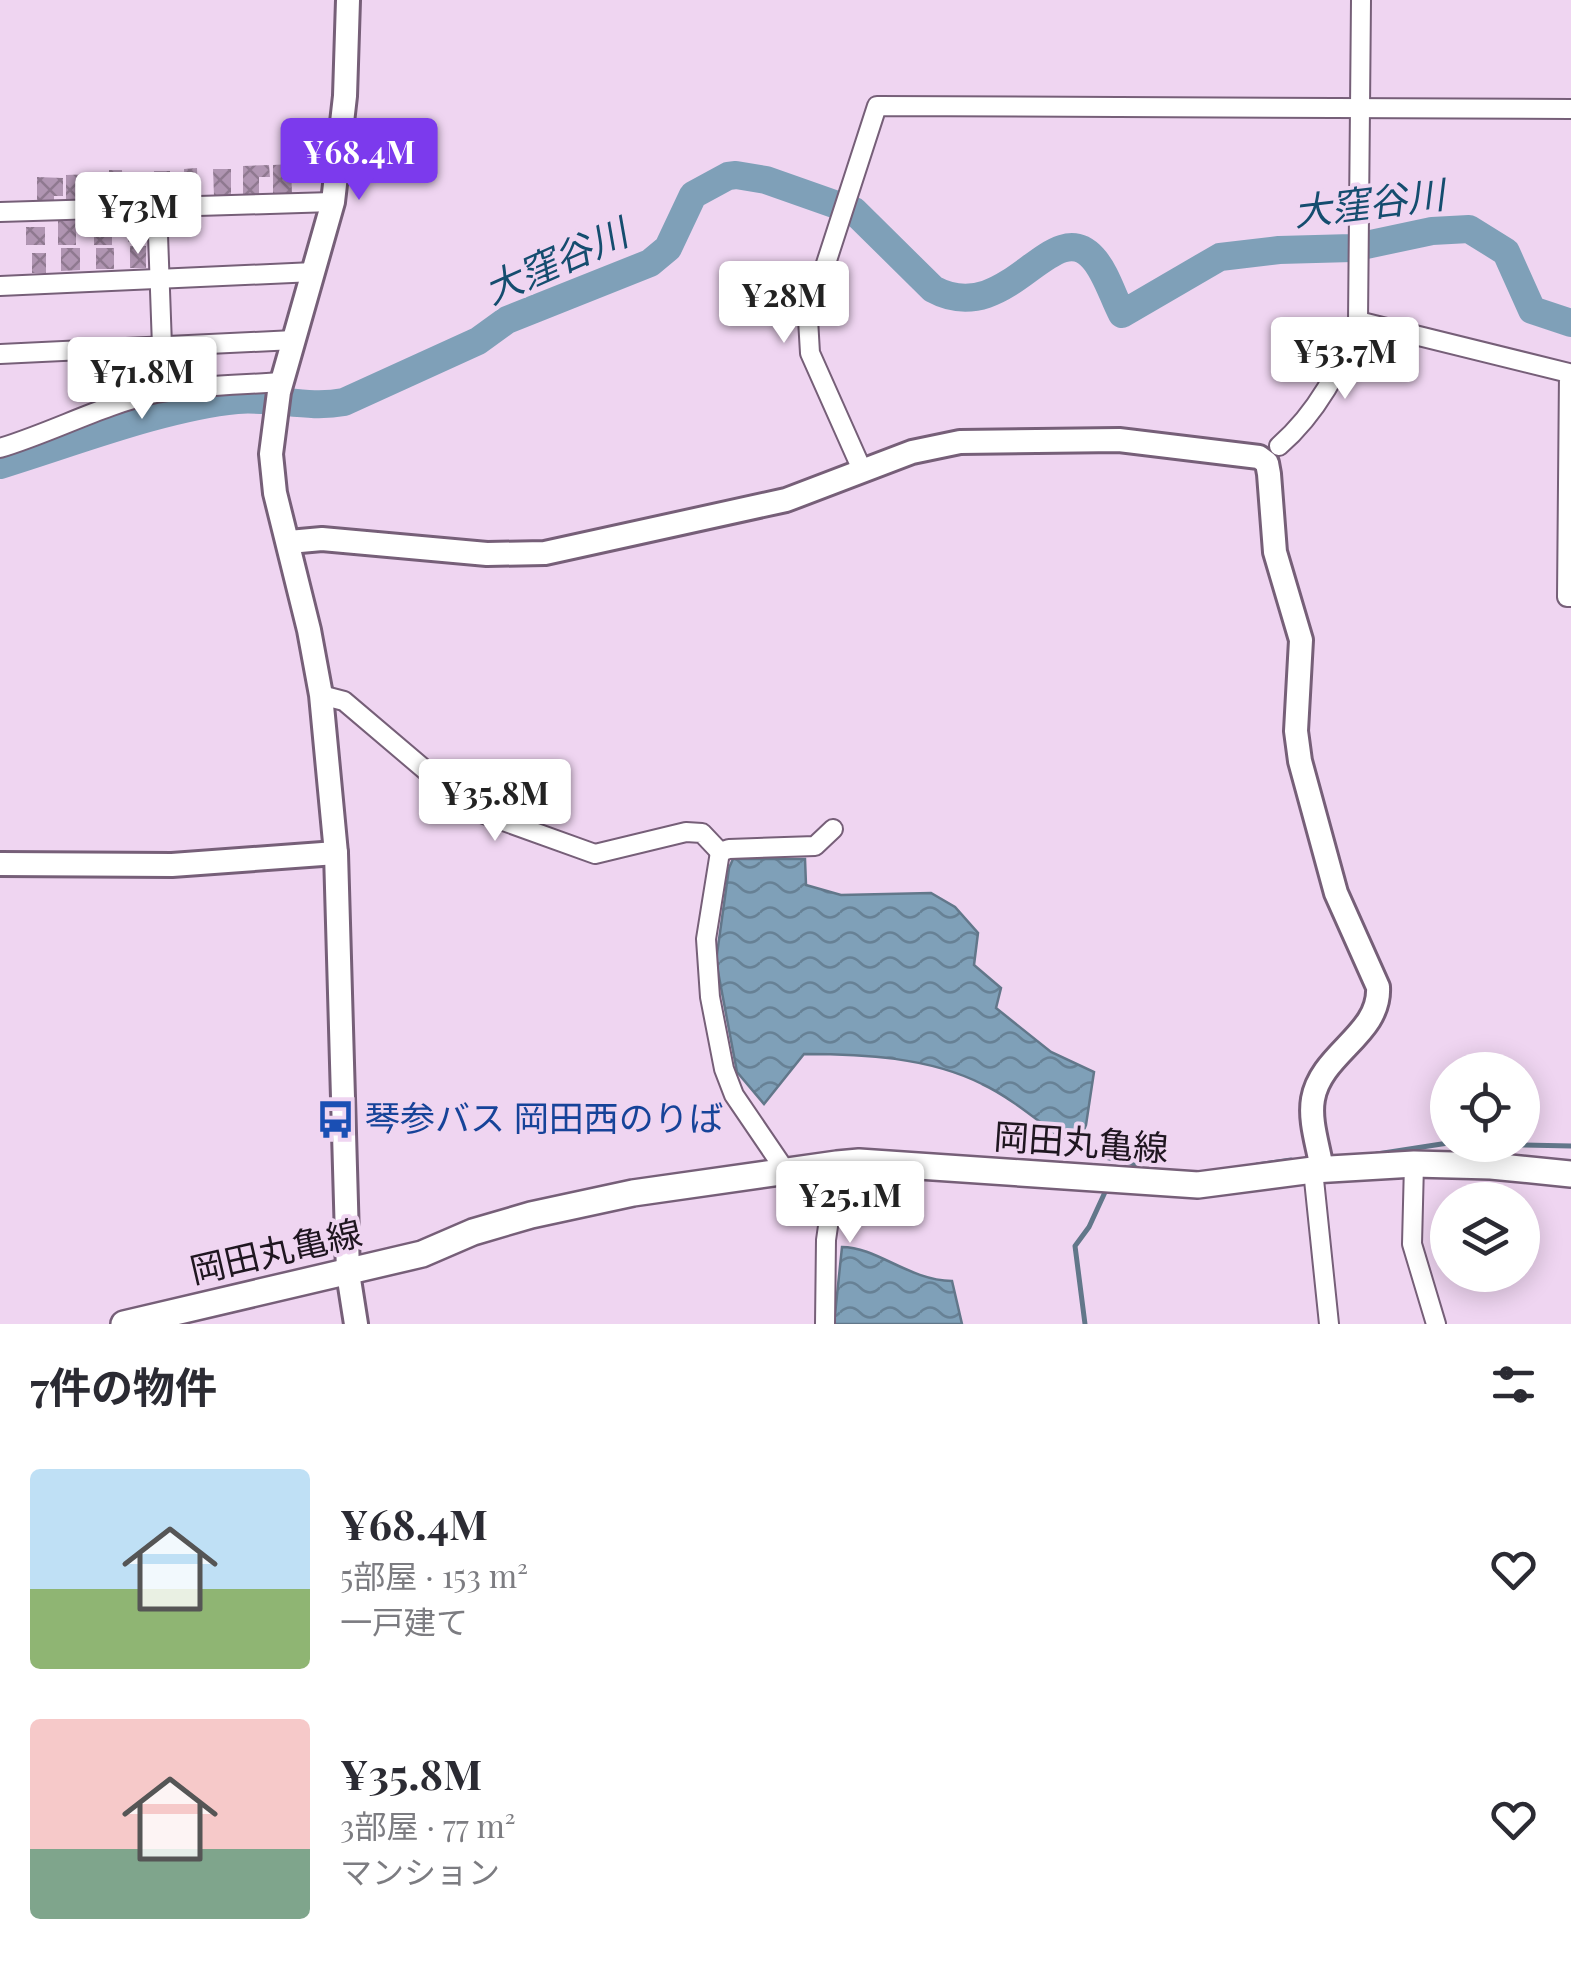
<!DOCTYPE html>
<html lang="ja">
<meta charset="utf-8">
<style>
:root{--surface:#fff;--page:#f2f2f3;--text:#2b2b33;--muted:#7c7c81;--accent:#7c3aed}
body{margin:0;font-family:"Playfair Display","Noto Sans JP",serif;background:var(--page);color:var(--text);height:100vh;display:flex;flex-direction:column;font-size:38px;white-space:nowrap}
*{box-sizing:border-box;margin:0}
p{font-size:32px;color:var(--muted)}
.icon{flex:none;width:55px;height:55px;fill:none;stroke:currentColor;stroke-width:2;stroke-linecap:round;stroke-linejoin:round}
.map{position:relative;height:1324px;overflow:hidden}
.drawer{display:flex;flex-direction:column;background:var(--surface);flex:1}
.drawer>*{flex:none}
.tools{position:absolute;left:1430px;top:1052px;display:grid;gap:20px}
.tools a{display:grid;place-items:center;width:110px;height:110px;border-radius:50%;background:var(--surface);box-shadow:0 5px 25px #0003;font-size:50px}
.price{position:absolute;translate:-50% -85px;padding:0 22px;border-radius:10px;background:#fff;color:#222;font-size:32px;line-height:65px;filter:drop-shadow(0 2px 5px #0008)}
.price::after{content:'';position:absolute;left:50%;top:60px;width:30px;height:22px;margin-left:-15px;background:inherit;clip-path:polygon(0 0,100% 0,50% 100%)}
.price.current{background:var(--accent);color:#fff}
ul{padding:0;list-style:none}
li{display:flex;align-items:center;gap:30px;height:250px;padding:0 30px}
li span{display:grid;place-items:center;flex:none;width:280px;height:200px;border-radius:10px;color:#555}
li>.icon{margin-inline-start:auto}
span .icon{width:120px;height:120px;fill:#fffc;stroke-width:1}
li b{font-size:42px}
h2{display:flex;justify-content:space-between;align-items:center;height:120px;padding:0 30px;font-size:42px}
.map>svg:first-child{display:block}
.water{fill:url(#water-waves);stroke:#62778a;stroke-width:2.5}
.lines{fill:none;stroke-linecap:round;stroke-linejoin:round}
.stream{stroke:#62778a;stroke-width:5}
.river{stroke:#7fa0b8;stroke-width:28}
.building{fill:url(#building-cross-hatch)}
.minor-casing{stroke:#765f78;stroke-width:22}
.tertiary-casing{stroke:#765f78;stroke-width:28}
.secondary-casing{stroke:#765f78;stroke-width:30}
.minor{stroke:#fff;stroke-width:18}
.tertiary{stroke:#fff;stroke-width:22}
.secondary{stroke:#fff;stroke-width:25}
.labels{text-anchor:middle;stroke-width:8;stroke-linejoin:round;paint-order:stroke}
.transit-label{font-size:35px;fill:#164399;stroke:#efd5f1;text-anchor:start}
.street-label{font-size:35px;fill:#1f1620;stroke:#efd5f1}
.water-label{font-size:38px;font-style:italic;fill:#154d6f;stroke:#efd5f1}
</style>
<div class="map">
<svg width="1571" height="1324" viewBox="0 0 1571 1324">
<defs>
<pattern id="water-waves" width="16" height="10" patternUnits="userSpaceOnUse" patternTransform="scale(2.5)"><rect width="16" height="10" fill="#7fa0b8"/><path d="M0 5q4-4 8 0t8 0" fill="none" stroke="#678195"/></pattern>
<pattern id="building-cross-hatch" width="8" height="8" patternUnits="userSpaceOnUse" patternTransform="scale(2.5)"><rect width="8" height="8" fill="#b095b2"/><path d="M0 0l8 8M0 8l8-8" fill="none" stroke="#8f7990"/></pattern>
</defs>
<rect width="100%" height="100%" fill="#efd5f1"/>
<!-- water -->
<g class="water">
<path d="M733 859H805L806 885 841 895 931 893 955 907 978 933 974 965 1001 988 996 1008 1051 1052 1094 1072 1086 1125 1078 1145 1067 1142C1040 1123 1012 1098 982 1084 928 1057 863 1054 804 1054L764 1104 737 1072 716 961 729 868Z"/>
<path d="M842 1247C877 1247 908 1280 952 1281L962 1324H834Z"/>
</g>
<g class="lines">
<!-- stream -->
<g class="stream">
<polyline points="1071,1141 1080,1151 1135,1164 1141,1171"/>
<polyline points="1522,1145 1571,1146"/>
<polyline points="1377,1154 1448,1143"/>
<polyline points="1257,1165 1291,1160"/>
<polyline points="1085,1324 1075,1246 1089,1227 1106,1190 1110,1190"/>
</g>
<!-- river -->
<path class="river" d="M0 465C72 443 164 407 237 400 274 397 308 409 344 402L478 341 507 320 650 263 668 248 693 195 728 176 736 175 766 180 854 211 933 289C1008 330 1051 212 1093 258 1106 272 1113 297 1122 314L1220 257 1279 250 1352 248 1432 231 1469 229 1506 252 1532 310 1571 323"/>
</g>
<!-- building -->
<g class="building">
<polygon points="291,164 292,196 273,196 273,165"/>
<polygon points="269,165 270,177 259,177 259,197 243,197 243,166"/>
<polygon points="197,168 198,198 185,198 184,169"/>
<polygon points="213,169 231,169 231,196 214,196"/>
<polygon points="109,170 122,170 123,193 108,193 108,201 98,201 97,175 109,175"/>
<polygon points="154,171 170,171 170,198 155,199"/>
<polygon points="125,172 138,172 139,199 125,199"/>
<polygon points="93,174 93,193 82,193 82,204 66,204 66,175"/>
<polygon points="37,177 63,178 63,196 54,196 54,204 37,204"/>
<polygon points="128,217 149,217 149,241 128,242"/>
<rect x="58" y="221" width="18" height="24"/>
<polygon points="112,222 112,245 94,245 94,223"/>
<rect x="26" y="227" width="19" height="18"/>
<rect x="130" y="246" width="16" height="22"/>
<polygon points="61,248 80,248 80,270 61,271"/>
<rect x="96" y="248" width="18" height="21"/>
<rect x="32" y="253" width="14" height="20"/>
</g>
<g class="lines">
<defs>
<g id="minor">
<polyline points="157,207 162,346"/>
<polyline points="0,212 333,202"/>
<polyline points="0,286 314,272"/>
<polyline points="1358,321 1569,373 1567,597 1571,597"/>
<polyline points="0,354 294,340"/>
<path d="M1279 446C1316 414 1342 367 1358 321L1361 0"/>
<path d="M0 448C53 432 102 405 156 393 197 385 241 385 282 382"/>
<polyline points="863,472 810,353 808,319 877,106 1571,109"/>
<polyline points="321,695 344,701 470,808 481,813 595,854 686,832 702,833 720,852"/>
<polyline points="720,852 706,939 710,997 724,1069 734,1095 785,1170"/>
<polyline points="720,852 729,849 815,846 833,829"/>
<polyline points="1414,1164 1412,1244 1436,1324"/>
<polyline points="1313,1170 1329,1324"/>
<polyline points="825,1324 826,1240 837,1164"/>
</g>
<g id="tertiary">
<polyline points="348,0 345,96 333,202 279,392 271,454 275,493 309,630 321,695 336,853 348,1273 356,1324"/>
<path d="M289 542 322 539 487 554 545 553 786 500 912 452 960 442 1119 440 1259 457 1267 463 1269 474 1275 552 1301 640 1296 731 1300 761 1336 893 1378 987C1381 1034 1321 1053 1313 1099 1309 1122 1319 1148 1322 1170"/>
<polyline points="0,864 172,865 336,853"/>
</g>
<polyline id="secondary" points="124,1324 422,1254 473,1232 531,1215 633,1193 837,1164 859,1162 1198,1185 1313,1170 1414,1164 1491,1166 1571,1174"/>
</defs>
<!-- minor casing -->
<use href="#minor" class="minor-casing"/>
<!-- tertiary casing -->
<use href="#tertiary" class="tertiary-casing"/>
<!-- secondary casing -->
<use href="#secondary" class="secondary-casing"/>
<!-- minor -->
<use href="#minor" class="minor"/>
<!-- tertiary -->
<use href="#tertiary" class="tertiary"/>
<!-- secondary -->
<use href="#secondary" class="secondary"/>
</g>
<!-- icons -->
<defs>
<symbol id="bus-bare" viewBox="-9 -9 18 18"><path d="M-5-6H5V4H4V6H2V4H-2V6H-4V4H-5ZM-3.5-4V0h7V-4ZM-3.5 1.2v1.5H-2V1.2ZM2 1.2v1.5H3.5V1.2Z" fill="#1a4fb4" stroke="#efd5f1" stroke-width="2.5" paint-order="stroke"/></symbol>
</defs>
<g fill-rule="evenodd">
<use href="#bus-bare" x="308" y="1092" width="55" height="55"/>
</g>
<g class="labels">
<!-- transit labels -->
<g class="transit-label">
<text x="365" y="1131">琴参バス 岡田西のりば</text>
</g>
<!-- street labels -->
<g class="street-label">
<text transform="translate(1081 1143) rotate(4)" y="12">岡田丸亀線</text>
<text transform="translate(276 1252) rotate(-13)" y="12">岡田丸亀線</text>
</g>
<!-- water labels -->
<g class="water-label">
<text transform="translate(1369 204) rotate(-7)" y="13">大窪谷川</text>
<text transform="translate(556 262) rotate(-24)" y="13">大窪谷川</text>
</g>
</g>
</svg>
<div class="tools">
<a><svg class="icon" aria-label="locate" viewBox="0 0 24 24"><circle cx="12" cy="12" r="6"/><path d="M12 2v4M12 18v4M2 12h4M18 12h4"/></svg></a>
<a><svg class="icon" aria-label="layers" viewBox="0 0 24 24"><path d="M12 4l9 5-9 5-9-5zM3 14l9 5 9-5"/></svg></a>
</div>
<b class="price current" style="left:359px;top:203px">¥68.4M</b>
<b class="price" style="left:138px;top:257px">¥73M</b>
<b class="price" style="left:784px;top:346px">¥28M</b>
<b class="price" style="left:1345px;top:402px">¥53.7M</b>
<b class="price" style="left:142px;top:422px">¥71.8M</b>
<b class="price" style="left:495px;top:844px">¥35.8M</b>
<b class="price" style="left:850px;top:1246px">¥25.1M</b>
</div>
<section class="drawer">
<h2>7件の物件<svg class="icon" aria-label="filters" viewBox="0 0 24 24"><path d="M4 7h16M4 17h16"/><circle cx="9" cy="7" r="2"/><circle cx="15" cy="17" r="2"/></svg></h2>
<ul>
<li><span style="background:linear-gradient(#bfe0f5 60%,#8fb573 0)"><svg class="icon" aria-label="home" viewBox="0 0 24 24"><path d="M3 11l9-7 9 7M6 9v11h12V9"/></svg></span><div><b>¥68.4M</b><p>5部屋 · 153 m²</p><p>一戸建て</p></div><svg class="icon" aria-label="heart" viewBox="0 0 24 24"><path d="M12 20l-8-8c-3-5 5-10 8-4 3-6 11-1 8 4z"/></svg></li>
<li><span style="background:linear-gradient(#f6c9c9 65%,#7fa58c 0)"><svg class="icon" aria-label="home" viewBox="0 0 24 24"><path d="M3 11l9-7 9 7M6 9v11h12V9"/></svg></span><div><b>¥35.8M</b><p>3部屋 · 77 m²</p><p>マンション</p></div><svg class="icon" aria-label="heart" viewBox="0 0 24 24"><path d="M12 20l-8-8c-3-5 5-10 8-4 3-6 11-1 8 4z"/></svg></li>
</ul>
</section>
